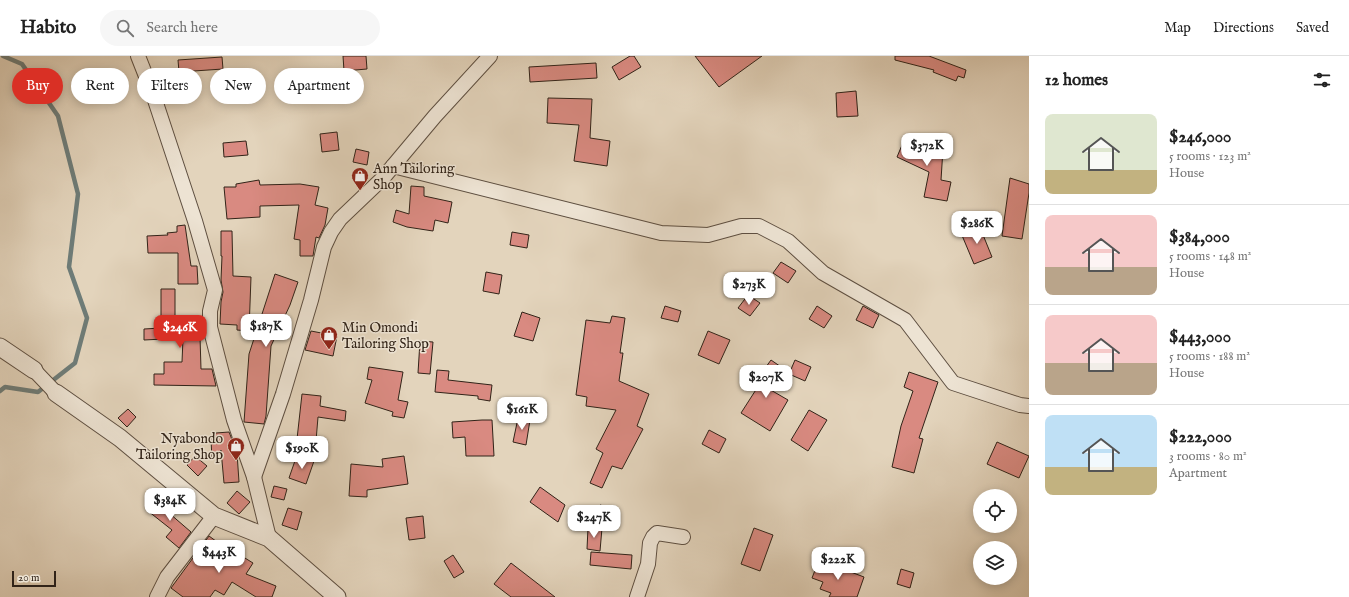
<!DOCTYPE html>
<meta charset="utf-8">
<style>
:root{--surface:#fff;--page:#f6f6f6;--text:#222;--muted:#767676;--line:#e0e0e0;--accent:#d93025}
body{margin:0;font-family:"IM FELL English",serif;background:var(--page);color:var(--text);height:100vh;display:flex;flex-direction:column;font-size:15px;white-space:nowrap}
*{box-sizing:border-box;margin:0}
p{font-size:13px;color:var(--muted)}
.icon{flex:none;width:22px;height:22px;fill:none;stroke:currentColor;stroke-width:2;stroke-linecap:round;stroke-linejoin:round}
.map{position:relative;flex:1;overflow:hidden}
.panel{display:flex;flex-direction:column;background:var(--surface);width:320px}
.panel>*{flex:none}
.banner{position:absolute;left:12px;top:12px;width:380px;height:36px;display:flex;gap:8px}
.tools{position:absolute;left:973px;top:433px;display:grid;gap:8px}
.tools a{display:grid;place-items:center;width:44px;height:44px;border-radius:50%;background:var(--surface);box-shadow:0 2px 10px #0003;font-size:20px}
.scale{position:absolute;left:12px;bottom:10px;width:44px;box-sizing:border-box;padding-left:4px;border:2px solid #312318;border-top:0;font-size:11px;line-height:14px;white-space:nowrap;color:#312318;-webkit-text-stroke:3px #ede3d3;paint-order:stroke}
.price{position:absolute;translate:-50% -34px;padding:0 9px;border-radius:8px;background:#fff;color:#222;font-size:13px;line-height:26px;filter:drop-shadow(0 1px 2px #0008)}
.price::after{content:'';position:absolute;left:50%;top:24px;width:12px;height:9px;margin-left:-6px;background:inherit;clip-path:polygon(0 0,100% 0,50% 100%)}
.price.current{background:var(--accent);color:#fff}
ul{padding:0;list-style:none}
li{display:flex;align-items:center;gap:12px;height:100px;padding:0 16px}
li+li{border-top:1px solid var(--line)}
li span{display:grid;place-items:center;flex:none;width:112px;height:80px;border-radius:8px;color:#555}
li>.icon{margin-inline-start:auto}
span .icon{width:48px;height:48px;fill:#fffc;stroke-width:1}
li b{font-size:17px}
h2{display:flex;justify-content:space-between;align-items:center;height:48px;padding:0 16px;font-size:17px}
.tag{padding:0 14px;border-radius:18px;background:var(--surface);box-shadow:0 2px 10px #0003;font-size:14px;line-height:36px}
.tag.current{background:var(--accent);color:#fff}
header{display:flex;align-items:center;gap:24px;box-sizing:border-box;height:56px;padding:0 20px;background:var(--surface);border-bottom:1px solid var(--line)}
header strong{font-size:19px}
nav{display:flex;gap:22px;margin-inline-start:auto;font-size:14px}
.search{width:280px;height:36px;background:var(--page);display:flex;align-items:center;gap:10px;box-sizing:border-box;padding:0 14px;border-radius:22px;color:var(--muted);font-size:15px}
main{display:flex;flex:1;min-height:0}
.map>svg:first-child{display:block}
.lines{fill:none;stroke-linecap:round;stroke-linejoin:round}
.stream{stroke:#6e7c78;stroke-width:4.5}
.building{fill:#d98a81;stroke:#312318}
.minor-casing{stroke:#5e4f41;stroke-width:16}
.tertiary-casing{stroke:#5e4f41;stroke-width:19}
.minor{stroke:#ede3d3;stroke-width:14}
.tertiary{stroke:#ede3d3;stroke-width:17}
.labels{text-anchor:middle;stroke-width:3;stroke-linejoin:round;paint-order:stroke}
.poi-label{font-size:14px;fill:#312318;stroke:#ede3d3;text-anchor:start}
</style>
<header>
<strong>Habito</strong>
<div class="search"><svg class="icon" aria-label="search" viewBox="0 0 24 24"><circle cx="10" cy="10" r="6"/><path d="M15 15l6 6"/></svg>Search here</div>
<nav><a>Map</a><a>Directions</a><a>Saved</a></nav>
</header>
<main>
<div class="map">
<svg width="1029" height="541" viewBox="0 0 1029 541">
<rect width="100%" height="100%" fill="#e3d4bc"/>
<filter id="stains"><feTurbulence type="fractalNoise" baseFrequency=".005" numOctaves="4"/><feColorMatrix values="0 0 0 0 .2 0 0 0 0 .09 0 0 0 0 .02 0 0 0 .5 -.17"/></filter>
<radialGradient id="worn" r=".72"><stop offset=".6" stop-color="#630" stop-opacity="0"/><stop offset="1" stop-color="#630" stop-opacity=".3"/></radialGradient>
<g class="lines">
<!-- stream -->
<polyline class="stream" points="0,335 5,331 38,336 75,307 87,262 69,211 78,138 58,60 22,8 3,0"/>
</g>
<!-- building -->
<g class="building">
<polygon points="343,0 366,0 367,13 344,15"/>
<polygon points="630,0 634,0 641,11 619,24 612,11"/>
<polygon points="695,0 762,0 719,31"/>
<polygon points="895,0 929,0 966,14 964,22 958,20 956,25 933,16 934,14 895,4"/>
<polygon points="222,1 223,13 179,16 178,4"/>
<polygon points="596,7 597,22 530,26 529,11"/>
<polygon points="235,15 241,45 228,47 223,17"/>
<polygon points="856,35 858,60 837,61 836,37"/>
<polygon points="548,42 592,43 590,82 610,85 607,110 574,105 579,69 547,67"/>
<polygon points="337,76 339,94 322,96 320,78"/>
<polygon points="905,82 928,92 943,93 941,124 951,126 947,145 924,141 929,116 897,101"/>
<polygon points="246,85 248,99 224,101 223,87"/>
<polygon points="356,93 369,96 367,109 353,106"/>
<polygon points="1010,122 1029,128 1029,137 1022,183 1002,180"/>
<polygon points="259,124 260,129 300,128 319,131 315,149 328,152 325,169 319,182 316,181 313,200 300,200 300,184 294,183 299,149 260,150 260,161 227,163 224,131 236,131 236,128"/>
<polygon points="411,130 424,131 424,140 452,146 448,167 435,164 433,175 407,171 393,166 396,154 409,158"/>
<polygon points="185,169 191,210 197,210 198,228 178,228 178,197 148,197 147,180 168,179 167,177 177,176 177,170"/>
<polygon points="979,169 992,201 974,208 961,177"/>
<polygon points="221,175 232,175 233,220 251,221 249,275 237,274 237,269 220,268 221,246 223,236 221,224 222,200 221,200"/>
<polygon points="512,176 529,179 527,192 510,189"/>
<polygon points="781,206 796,215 788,227 773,217"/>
<polygon points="486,216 502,219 499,238 483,235"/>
<polygon points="275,218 298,226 290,249 271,290 266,360 264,368 244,366 249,298"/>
<polygon points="161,233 175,233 175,271 202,272 204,281 200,281 201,313 212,313 216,330 154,329 154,318 164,318 164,306 182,306 183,282 144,284 144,273 161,272"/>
<polygon points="748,239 760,247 750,260 738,252"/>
<polygon points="665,250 681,255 678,266 661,262"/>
<polygon points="817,250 832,260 824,272 809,263"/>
<polygon points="863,250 879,259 873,272 856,264"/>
<polygon points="522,256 540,262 533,285 514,280"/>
<polygon points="612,260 625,262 620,297 623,297 619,325 649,338 637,370 643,373 622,413 612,410 602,432 590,427 603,397 596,393 616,354 586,350 587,341 576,339 586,264 610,267"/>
<polygon points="311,275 337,280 333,300 305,294"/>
<polygon points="708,275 730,284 719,308 698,299"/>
<polygon points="420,285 433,286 430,318 418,317"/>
<polygon points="771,304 784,313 769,333 788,344 770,375 741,357 759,329 755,326"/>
<polygon points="795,304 811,311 805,325 789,318"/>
<polygon points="369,311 403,316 398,344 408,346 404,362 392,360 393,356 365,347 372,324 367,323"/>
<polygon points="437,314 449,315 448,324 492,329 490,345 478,343 478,340 435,336"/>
<polygon points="909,316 938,326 919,382 923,383 914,417 892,411 901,370 913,335 904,331"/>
<polygon points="302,338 321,340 320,350 346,355 345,365 318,361 316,385 297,383"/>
<polygon points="128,353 136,361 127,371 118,362"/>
<polygon points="809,354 827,364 808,395 791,384"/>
<polygon points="518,362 530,364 526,389 513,386"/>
<polygon points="482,364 492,364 494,400 466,400 465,381 453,382 452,366"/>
<polygon points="709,374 726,383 719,397 702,388"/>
<polygon points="229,376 233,386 233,396 236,396 237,397 239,426 224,427 221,394 212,404 211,383 216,377"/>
<polygon points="997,386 1029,400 1019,422 987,408"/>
<polygon points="297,399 314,405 306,428 289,422"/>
<polygon points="195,400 207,410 198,420 187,409"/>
<polygon points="404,400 408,428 367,434 367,441 349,440 351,408 383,411 382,403"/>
<polygon points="274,430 287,433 284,444 271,441"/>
<polygon points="540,431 565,449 558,466 530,446"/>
<polygon points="237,435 250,446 239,458 227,447"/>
<polygon points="159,440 173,452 169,457 191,476 179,492 166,481 172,474 148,455"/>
<polygon points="600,449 618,454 613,472 595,467"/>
<polygon points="288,452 302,456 297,474 282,469"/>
<polygon points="423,460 425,482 409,484 406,462"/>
<polygon points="588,472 602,472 600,495 587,493"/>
<polygon points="754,472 773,479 760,515 741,508"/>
<polygon points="209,480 239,502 240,499 253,507 246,518 276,530 272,541 256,541 232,526 224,539 215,534 210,541 183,541 171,532"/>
<polygon points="591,496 632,499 631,513 590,509"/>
<polygon points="453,499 464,516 454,522 444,505"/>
<polygon points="819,504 864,521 857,541 829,541 831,537 820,533 823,526 812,522"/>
<polygon points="511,507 555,541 511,541 494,528"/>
<polygon points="901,513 914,517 910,532 897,528"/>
</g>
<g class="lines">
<defs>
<g id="minor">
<polyline points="138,0 153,38 195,165 215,234 210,255 210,271 234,364 254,421 269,482"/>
<polyline points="393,110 661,177 708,179 741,170 759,170 788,185 823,217 905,264 953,327 1020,349 1029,350"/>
<polyline points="34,314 56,337"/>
<polyline points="254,421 283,338 311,244 324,191 331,176 340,163 383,122 435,60 490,0"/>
<polyline points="157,541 167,521 214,460"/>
<polyline points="637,541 648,508 650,487 653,481 657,477 683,481"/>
</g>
<g id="tertiary">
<polyline points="0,291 34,314"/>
<polyline points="56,337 120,382 214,460 269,482 337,541"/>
</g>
</defs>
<!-- minor casing -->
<use href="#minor" class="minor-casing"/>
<!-- tertiary casing -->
<use href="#tertiary" class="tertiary-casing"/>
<!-- minor -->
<use href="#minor" class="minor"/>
<!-- tertiary -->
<use href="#tertiary" class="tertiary"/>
</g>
<!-- icons -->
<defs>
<symbol id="shop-pin" viewBox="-11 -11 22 30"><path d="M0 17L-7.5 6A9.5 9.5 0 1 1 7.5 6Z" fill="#8f2418" stroke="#ede3d3"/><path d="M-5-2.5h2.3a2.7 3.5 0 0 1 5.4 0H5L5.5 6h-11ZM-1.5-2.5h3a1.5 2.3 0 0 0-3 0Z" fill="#fff"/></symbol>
</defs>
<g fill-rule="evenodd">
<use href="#shop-pin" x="350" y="110" width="20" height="27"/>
<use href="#shop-pin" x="319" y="269" width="20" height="27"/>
<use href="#shop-pin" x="226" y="380" width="20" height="27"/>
</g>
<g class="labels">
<!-- poi labels -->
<g class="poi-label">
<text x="373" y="117">Ann Tailoring<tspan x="373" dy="16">Shop</tspan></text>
<text x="342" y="276">Min Omondi<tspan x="342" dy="16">Tailoring Shop</tspan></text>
<text x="223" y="387" text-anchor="end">Nyabondo<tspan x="223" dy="16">Tailoring Shop</tspan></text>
</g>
</g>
<rect width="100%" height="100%" filter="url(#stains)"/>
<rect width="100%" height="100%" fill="url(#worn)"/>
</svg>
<div class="tools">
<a><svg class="icon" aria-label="locate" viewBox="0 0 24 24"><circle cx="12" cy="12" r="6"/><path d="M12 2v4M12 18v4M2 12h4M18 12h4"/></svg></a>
<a><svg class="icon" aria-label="layers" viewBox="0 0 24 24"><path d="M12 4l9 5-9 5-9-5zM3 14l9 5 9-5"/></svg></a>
</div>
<div class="scale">20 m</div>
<b class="price" style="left:927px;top:111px">$372K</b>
<b class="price" style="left:977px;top:189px">$286K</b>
<b class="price" style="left:749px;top:250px">$273K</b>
<b class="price" style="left:266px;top:292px">$187K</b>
<b class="price current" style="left:180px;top:293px">$246K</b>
<b class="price" style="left:766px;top:343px">$207K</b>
<b class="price" style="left:522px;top:375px">$161K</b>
<b class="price" style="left:302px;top:414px">$190K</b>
<b class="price" style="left:170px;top:466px">$384K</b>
<b class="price" style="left:594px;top:483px">$247K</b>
<b class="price" style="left:219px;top:518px">$443K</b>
<b class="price" style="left:838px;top:525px">$222K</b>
<div class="banner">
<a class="tag current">Buy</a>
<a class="tag">Rent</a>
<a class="tag">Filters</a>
<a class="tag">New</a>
<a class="tag">Apartment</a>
</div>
</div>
<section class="panel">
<h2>12 homes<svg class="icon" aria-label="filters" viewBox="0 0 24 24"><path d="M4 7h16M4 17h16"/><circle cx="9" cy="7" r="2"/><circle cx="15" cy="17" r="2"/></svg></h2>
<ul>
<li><span style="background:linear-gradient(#dfe7d0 70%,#c2b280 0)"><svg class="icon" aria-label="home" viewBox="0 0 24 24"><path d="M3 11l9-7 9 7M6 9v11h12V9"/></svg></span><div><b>$246,000</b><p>5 rooms · 123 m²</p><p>House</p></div></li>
<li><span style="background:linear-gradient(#f6c9c9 65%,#b9a48a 0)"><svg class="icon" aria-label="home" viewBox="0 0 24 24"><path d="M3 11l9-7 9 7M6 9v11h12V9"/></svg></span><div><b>$384,000</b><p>5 rooms · 148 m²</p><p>House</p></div></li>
<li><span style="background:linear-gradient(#f6c9c9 60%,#b9a48a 0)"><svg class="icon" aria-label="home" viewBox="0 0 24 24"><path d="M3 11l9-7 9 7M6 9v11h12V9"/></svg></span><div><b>$443,000</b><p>5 rooms · 188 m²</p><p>House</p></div></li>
<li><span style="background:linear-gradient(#bfe0f5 65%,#c2b280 0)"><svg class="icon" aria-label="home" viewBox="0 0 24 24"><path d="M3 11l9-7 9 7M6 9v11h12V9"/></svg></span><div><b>$222,000</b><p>3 rooms · 80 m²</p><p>Apartment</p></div></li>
</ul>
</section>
</main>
